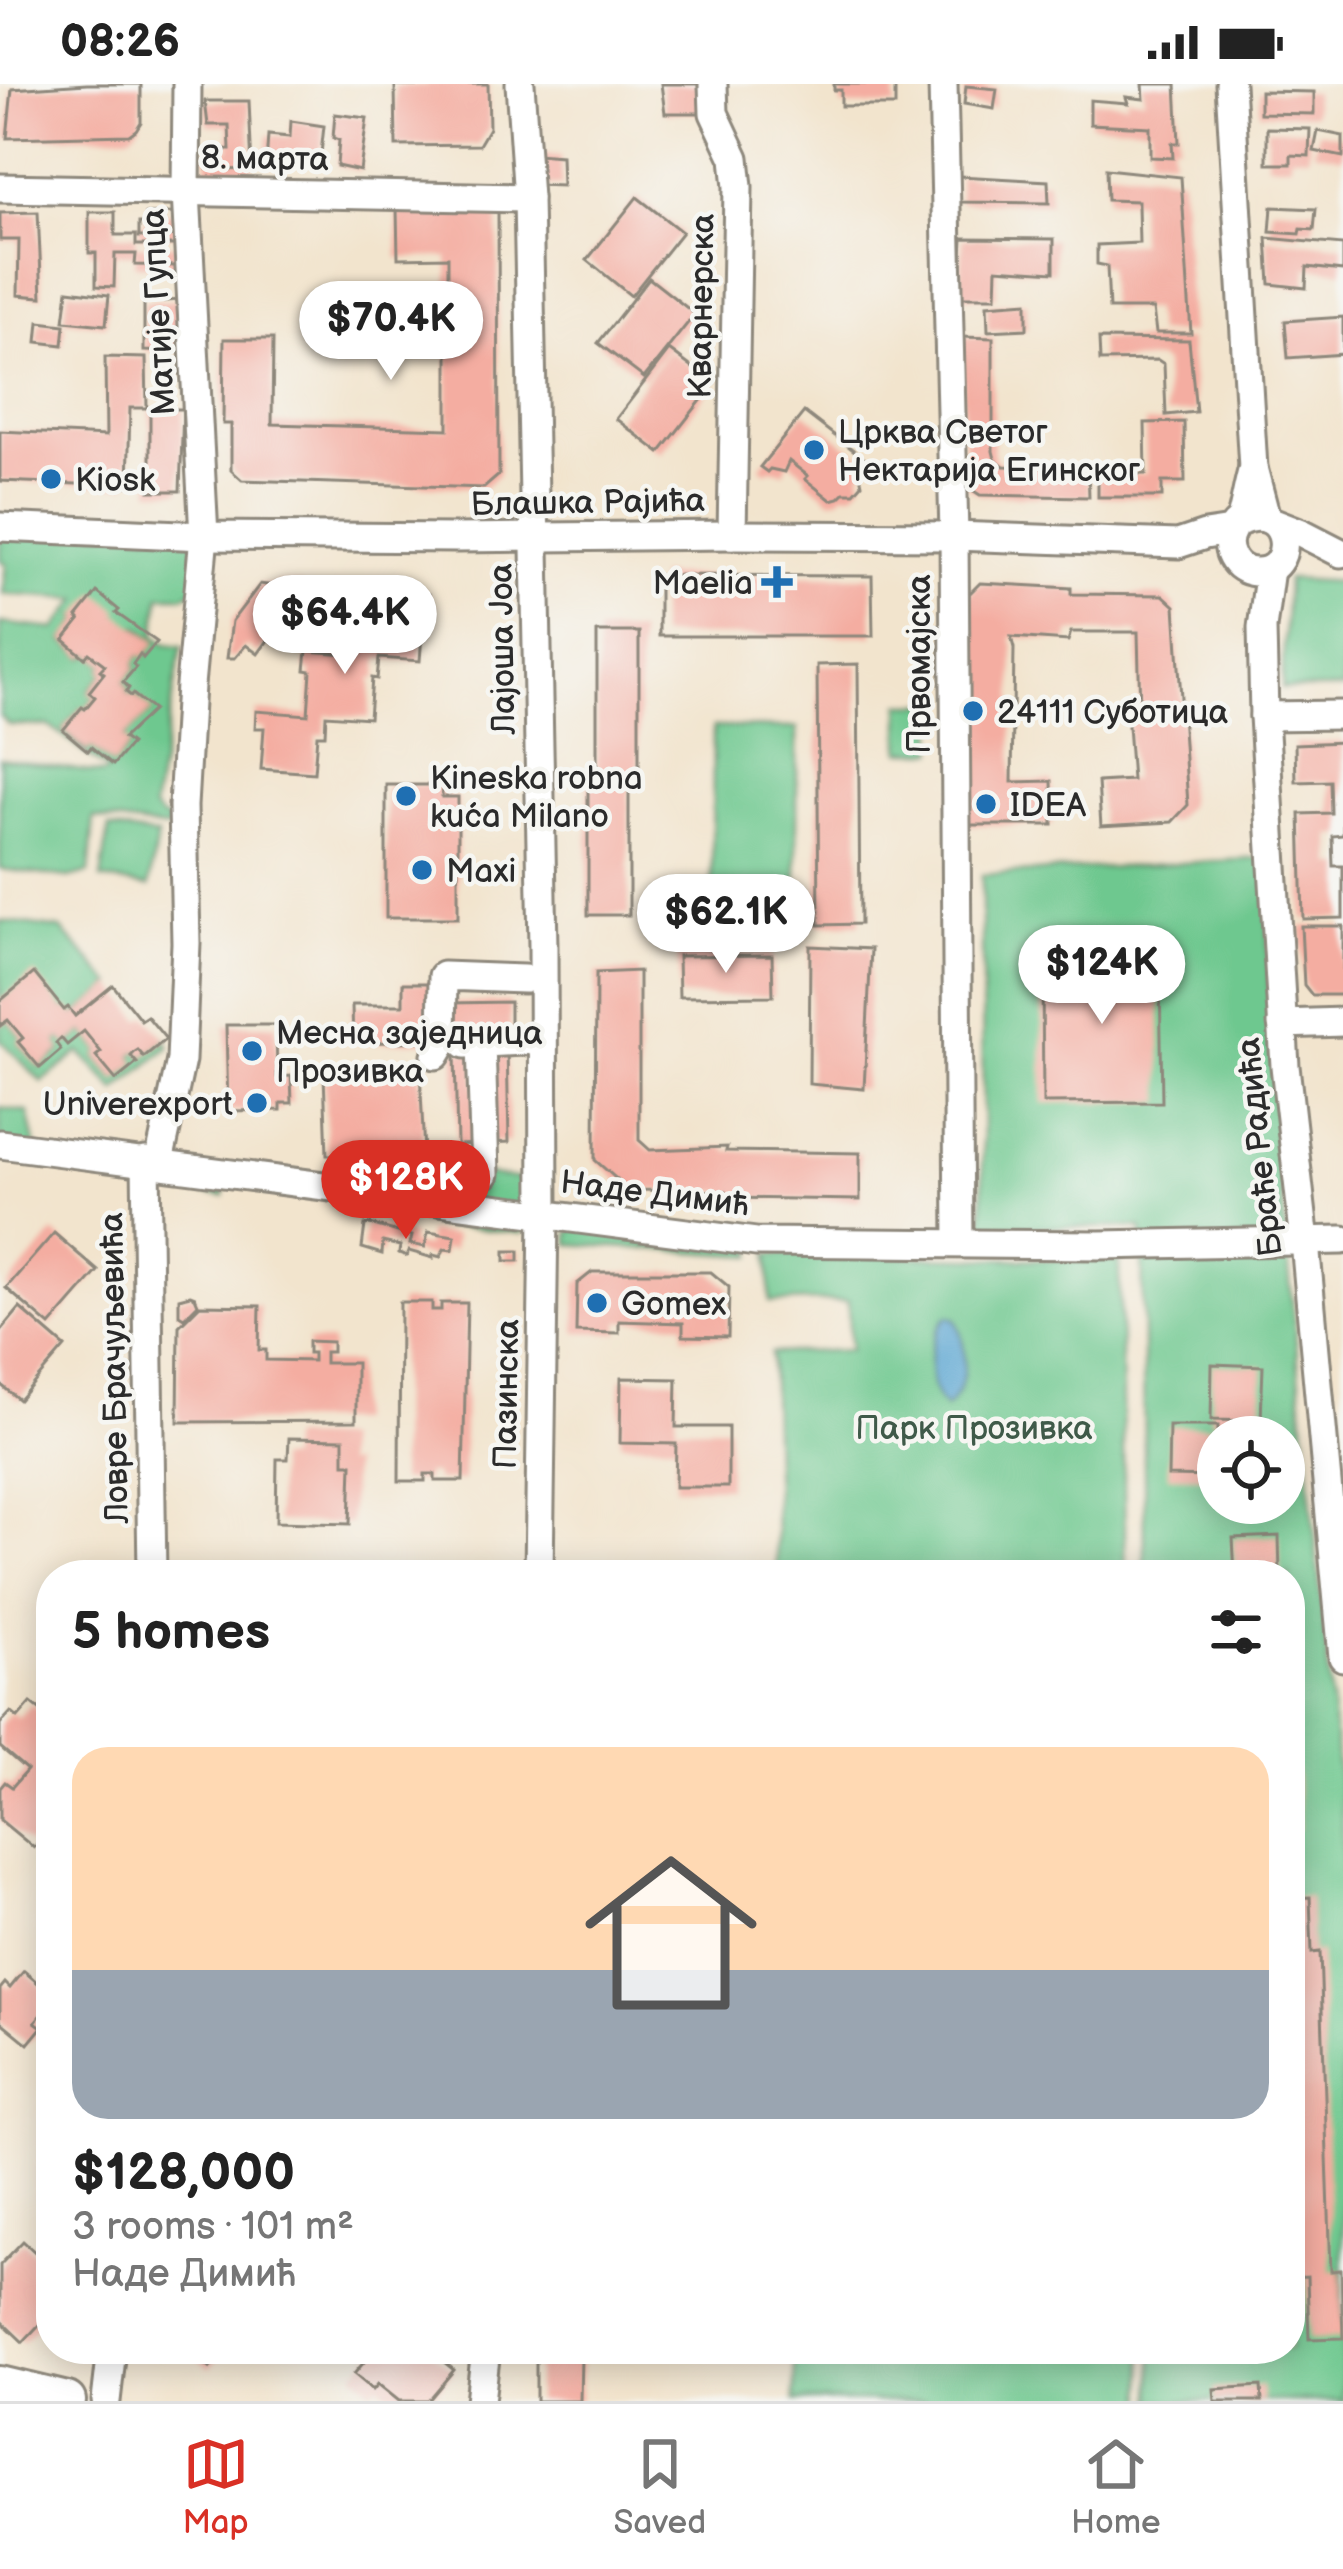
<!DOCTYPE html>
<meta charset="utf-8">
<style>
:root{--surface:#fff;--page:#f6f6f6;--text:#222;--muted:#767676;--line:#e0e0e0;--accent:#d93025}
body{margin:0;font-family:"Balsamiq Sans",sans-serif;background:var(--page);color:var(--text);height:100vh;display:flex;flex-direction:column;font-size:45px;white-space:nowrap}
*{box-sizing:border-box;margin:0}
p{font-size:39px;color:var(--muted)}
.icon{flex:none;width:66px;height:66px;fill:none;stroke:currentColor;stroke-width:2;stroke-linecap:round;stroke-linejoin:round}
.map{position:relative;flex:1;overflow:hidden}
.details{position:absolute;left:36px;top:1476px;width:1269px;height:804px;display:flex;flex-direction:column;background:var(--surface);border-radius:48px;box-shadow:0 6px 30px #0003}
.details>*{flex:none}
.controls{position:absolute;left:1197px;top:1332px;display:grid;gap:24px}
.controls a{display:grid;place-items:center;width:108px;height:108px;border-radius:50%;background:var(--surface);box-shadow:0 6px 30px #0003;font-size:60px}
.price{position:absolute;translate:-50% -102px;padding:0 27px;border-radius:42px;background:#fff;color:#222;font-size:39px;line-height:78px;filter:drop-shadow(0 3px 6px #0008)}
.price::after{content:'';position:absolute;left:50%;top:72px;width:36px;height:27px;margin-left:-18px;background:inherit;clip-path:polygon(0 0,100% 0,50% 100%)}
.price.selected{background:var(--accent);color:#fff}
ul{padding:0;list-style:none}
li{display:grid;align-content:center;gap:24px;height:636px;padding:0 36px}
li+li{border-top:3px solid var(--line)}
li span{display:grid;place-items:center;height:372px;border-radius:36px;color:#555}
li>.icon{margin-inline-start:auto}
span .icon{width:216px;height:216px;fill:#fffc;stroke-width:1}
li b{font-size:51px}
h2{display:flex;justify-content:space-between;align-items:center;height:144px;padding:0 36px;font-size:51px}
.status{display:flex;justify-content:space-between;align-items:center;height:84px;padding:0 60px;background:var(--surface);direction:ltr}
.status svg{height:33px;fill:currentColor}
.dock{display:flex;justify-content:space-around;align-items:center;height:168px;border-top:3px solid var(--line);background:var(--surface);font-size:33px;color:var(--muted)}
.dock a{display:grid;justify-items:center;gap:6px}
.dock .selected{color:var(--accent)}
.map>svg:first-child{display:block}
.green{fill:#6ec88f;stroke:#4c7a5d;stroke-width:3;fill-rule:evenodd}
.water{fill:#5aa5d2;stroke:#42687e;stroke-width:3}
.building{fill:#f4ada1}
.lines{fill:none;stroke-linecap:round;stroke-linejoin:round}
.minor-casing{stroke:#8e887c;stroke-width:33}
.major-casing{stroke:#8e887c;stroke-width:42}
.minor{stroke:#fff;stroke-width:27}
.major{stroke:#fff;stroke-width:36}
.poi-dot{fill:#1f6fb2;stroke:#f6f6f2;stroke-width:4.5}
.labels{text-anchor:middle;stroke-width:9;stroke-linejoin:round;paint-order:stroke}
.street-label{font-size:33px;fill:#2b2b2b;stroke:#f6f6f2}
.poi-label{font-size:33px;fill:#2b2b2b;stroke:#f6f6f2;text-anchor:start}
.park-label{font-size:33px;fill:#3f5a49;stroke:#f6f6f2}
</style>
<div class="status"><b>08:26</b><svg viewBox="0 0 49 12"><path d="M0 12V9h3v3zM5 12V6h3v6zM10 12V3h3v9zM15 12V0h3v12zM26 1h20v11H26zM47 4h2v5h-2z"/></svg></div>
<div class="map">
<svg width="1343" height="2317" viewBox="0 0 1343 2317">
<rect width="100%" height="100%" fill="#f6f6f2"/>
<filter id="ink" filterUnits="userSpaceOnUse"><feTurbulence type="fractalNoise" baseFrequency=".00833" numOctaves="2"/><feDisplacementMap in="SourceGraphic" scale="24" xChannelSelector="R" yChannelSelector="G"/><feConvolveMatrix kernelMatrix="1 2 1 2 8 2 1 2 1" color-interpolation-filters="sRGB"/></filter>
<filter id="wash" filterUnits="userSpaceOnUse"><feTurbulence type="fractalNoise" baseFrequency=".004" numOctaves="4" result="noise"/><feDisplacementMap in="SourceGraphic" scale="48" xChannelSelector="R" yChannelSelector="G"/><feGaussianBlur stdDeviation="2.7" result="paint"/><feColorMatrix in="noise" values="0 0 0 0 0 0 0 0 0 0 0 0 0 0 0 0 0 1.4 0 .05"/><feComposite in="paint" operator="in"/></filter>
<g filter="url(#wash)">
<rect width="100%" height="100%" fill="#f2e4cd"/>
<!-- green -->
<g class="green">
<path d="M0 443 204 452 199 505 182 512H160L155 551 166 560 182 562 153 724 161 733 168 735 169 745 94 734 89 789 68 794 0 785V674L103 690 108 686 49 642 9 641 0 632V539L55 545 79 515 3 510 6 479 0 477ZM77 533 134 545 138 542 156 558 144 573 140 570 133 580 136 583 123 598 129 604 126 608 131 612 134 610 152 627 123 654 130 661 113 681 91 663 87 667 63 646 81 624 85 625 95 613 89 607 104 589 101 586 105 581 89 569 85 574 64 557 80 536Z"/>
<polygon points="1287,495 1343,498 1343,605 1282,605"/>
<rect x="901" y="620" width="34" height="47"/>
<polygon points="713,643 797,644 797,814 712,813"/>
<polygon points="109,744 157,752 149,803 101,795"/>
<path d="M1266 774 1270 927 1284 1134 1343 1741V2317H1153V2265H1290V1491H1145L1142 1144 983 1142 982 791ZM1218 1353H1284V1419H1218Z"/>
<polygon points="0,837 61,845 113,901 75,932 64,926 0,917"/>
<polygon points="8,936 23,954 19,959 40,984 61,967 56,959 61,954 68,961 84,947 101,968 96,973 116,996 136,979 131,972 138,966 144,973 166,955 169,963 116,1007 80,968 42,998 0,956 0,942"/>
<polygon points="0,1024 28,1028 36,1064 0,1060"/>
<polygon points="146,1076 223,1087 224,1112 146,1101"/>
<polygon points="438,1084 522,1095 522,1149 444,1142 456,1120 438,1116"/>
<polygon points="575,1143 753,1164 753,1172 570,1160 569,1150"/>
<polygon points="769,1170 1119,1177 1126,1491 777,1491 771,1269 850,1266 848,1217 770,1218"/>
<polygon points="794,2265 1144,2265 1145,2317 795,2317"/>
</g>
<!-- water -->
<path class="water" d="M948 1232 956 1235C967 1262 970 1304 945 1324 924 1303 926 1251 948 1232Z"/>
<g id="blocks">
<!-- building -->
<g class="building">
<polygon points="87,0 141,0 141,38 136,46 129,51 7,54 12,5"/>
<polygon points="428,0 488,0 489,44 479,61 396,62 395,2 428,2"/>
<polygon points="661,0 698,0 700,29 665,29"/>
<polygon points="834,0 895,0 895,22 841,22 841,6 834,6"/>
<polygon points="1143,0 1176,0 1179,59 1172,59 1173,74 1150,73 1150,43 1090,40 1090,16 1128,19 1126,13 1144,15"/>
<polygon points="966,2 997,5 994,25 964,20"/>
<polygon points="1260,7 1314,8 1314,30 1260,29"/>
<polygon points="205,17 249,17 252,86 207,85 207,66 230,66 229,41 208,41"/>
<polygon points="335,30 367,34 360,87 337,82 339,56 333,54"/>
<polygon points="291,37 324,42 320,79 288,75 288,84 266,81 268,51 290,53"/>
<polygon points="1267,44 1310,45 1309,72 1291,71 1291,80 1267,80"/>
<polygon points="1318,47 1343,52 1343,73 1314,67"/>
<polygon points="536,70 561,72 562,102 536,101"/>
<polygon points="1106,85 1181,93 1191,249 1156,249 1153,225 1109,225 1107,182 1097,180 1097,161 1139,159 1138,121 1138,117 1107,116"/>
<polygon points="959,92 1048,97 1049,119 959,118"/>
<polygon points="637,113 682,148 631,212 587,176"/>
<polygon points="1272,123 1316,125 1314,146 1301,145 1300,150 1270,148"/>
<polygon points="397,124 498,124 499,391 484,404 242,396 231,386 231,340 223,340 224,255 273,255 272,340 448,345 448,173 398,174"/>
<polygon points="38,128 42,213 18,211 19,156 0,156 0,129"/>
<polygon points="89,128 115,128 115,151 136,151 136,161 176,161 176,182 135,181 136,170 115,170 114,203 96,202 96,169 89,169"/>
<polygon points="175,129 175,152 139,153 139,139 146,139 146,130"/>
<polygon points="963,154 1054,155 1054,188 997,184 996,213 960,213"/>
<polygon points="1267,154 1343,161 1343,187 1307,183 1306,204 1270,200"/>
<polygon points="649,194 695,230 644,294 598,259"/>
<polygon points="68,206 109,211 106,241 64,237"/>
<polygon points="182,216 180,268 144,267 144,218"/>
<polygon points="1027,218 1027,245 988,247 987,221"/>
<polygon points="1343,233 1343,270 1288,274 1285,237"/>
<polygon points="39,238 65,241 63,261 37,258"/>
<polygon points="961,253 993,254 993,367 995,375 1004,382 1088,385 1089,413 980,411 966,402"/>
<polygon points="1099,255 1189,256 1196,328 1166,331 1164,280 1158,276 1100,277"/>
<polygon points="669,266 714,300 660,369 616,335"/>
<polygon points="105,273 146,274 147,324 130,324 128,402 0,397 0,347 106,352"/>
<polygon points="150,325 183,325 180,407 150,407"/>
<polygon points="804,328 865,375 861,379 865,383 860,390 862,400 854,409 844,409 839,414 831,416 805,395 808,392 789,377 784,388 770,385 767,388 760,383"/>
<polygon points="1184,338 1185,398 1162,398 1162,413 1098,413 1098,391 1146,390 1145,339"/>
<polygon points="659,491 872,492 873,552 659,552"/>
<polygon points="276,499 300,500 306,505 258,570 246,561 235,574 227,574 232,537 260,500 275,502"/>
<polygon points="980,499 1071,504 1071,510 1163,511 1175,522 1188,721 1172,738 1101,742 1098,698 1132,696 1127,628 1140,628 1138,548 1071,548 1068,557 1011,553 1014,564 1012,698 1052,697 1053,741 967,741 967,512"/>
<polygon points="357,504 429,510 427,538 423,537 420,577 379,574 377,595 372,594 369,634 326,631 325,651 317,651 314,689 261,685 264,644 255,644 256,627 308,631 311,587 305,586 307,567 359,571 362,529 356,529"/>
<polygon points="97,508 119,526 116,529 157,558 143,574 140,570 133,580 136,583 123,598 129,604 126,608 131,612 133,610 153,626 123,654 131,660 113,681 91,663 88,667 63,646 82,623 85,625 95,613 89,608 104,589 100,586 105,581 89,569 85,574 64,556 80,536 77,533"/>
<polygon points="597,548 639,548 639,692 629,692 629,831 588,831 588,692 597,692"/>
<polygon points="858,580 860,840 819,841 817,581"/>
<polygon points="1343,658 1343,751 1332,752 1333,782 1343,782 1343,834 1303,835 1300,730 1331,729 1330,697 1296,698 1295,660"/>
<polygon points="386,701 442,701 442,713 458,713 458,834 386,834"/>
<polygon points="1301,842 1343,842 1343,911 1312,911 1304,901"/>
<polygon points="1069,855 1137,855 1137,888 1160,888 1162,1018 1043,1019 1042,890 1070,890"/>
<polygon points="810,862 871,865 864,1005 809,1000"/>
<polygon points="772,871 773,912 679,913 678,872"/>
<polygon points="639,887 639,1056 650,1066 727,1063 726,1067 860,1069 860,1116 726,1114 726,1107 629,1106 595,1076 596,889"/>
<polygon points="34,889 64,926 68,923 75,932 113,901 141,936 147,932 166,955 144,973 138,966 135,968 131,972 137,979 116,996 96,972 101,968 84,947 67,961 61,954 56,959 61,966 40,984 18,958 23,954 8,936 0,942 0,917"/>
<polygon points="403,899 436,899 437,957 353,959 352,921 403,921"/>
<polygon points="510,918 510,950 449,951 449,919"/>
<polygon points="226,941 276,941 277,993 291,992 292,1019 281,1019 281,1026 228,1027"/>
<polygon points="489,963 507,963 509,1058 491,1059"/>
<polygon points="474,967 477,1060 457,1061 455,968"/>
<polygon points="420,986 424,1070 327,1071 324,991"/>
<polygon points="370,1140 412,1152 410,1160 425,1163 428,1148 455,1152 453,1166 444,1165 441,1173 433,1171 433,1174 409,1167 407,1172 399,1169 400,1162 383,1158 382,1170 362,1164 365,1141"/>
<polygon points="54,1149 98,1187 50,1242 6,1204"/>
<rect x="505" y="1167" width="14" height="10"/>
<polygon points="592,1188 711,1188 729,1203 728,1253 683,1252 683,1239 619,1237 619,1249 576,1248 577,1200"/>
<polygon points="190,1211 195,1213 198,1220 184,1234 179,1231 179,1214"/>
<polygon points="400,1218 432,1218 432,1226 441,1226 441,1219 467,1219 463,1397 435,1397 435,1390 425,1390 425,1397 399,1397"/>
<polygon points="200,1221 260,1222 259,1266 266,1266 266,1276 313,1277 313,1269 308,1269 308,1257 332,1258 332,1268 325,1268 325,1279 356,1279 356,1337 178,1338 179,1242"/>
<polygon points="20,1224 65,1263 19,1316 0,1300 0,1248"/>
<polygon points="1212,1280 1263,1282 1261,1337 1211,1336"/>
<polygon points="621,1294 677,1295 676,1343 728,1343 728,1403 675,1403 676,1360 620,1359"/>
<polygon points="1169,1342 1218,1342 1217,1393 1168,1392"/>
<polygon points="289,1354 344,1355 344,1380 352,1380 350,1440 276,1438 277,1375 288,1375"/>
<polygon points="1279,1452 1280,1491 1235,1491 1233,1454"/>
<polygon points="31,1619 51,1635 51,1668 48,1672 51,1675 51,1686 43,1695 51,1701 51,1733 46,1739 51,1743 34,1764 0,1736 0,1704 5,1698 12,1703 27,1686 0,1663 0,1640 11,1628 18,1634"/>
<polygon points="1290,1685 1296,1685 1299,1745 1290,1746"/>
<polygon points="1310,1813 1312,1869 1320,1868 1331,2187 1341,2186 1343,2254 1309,2255 1307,2193 1293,2194 1290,2094 1290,1814"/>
<polygon points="24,1887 51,1910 51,1918 35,1938 42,1943 28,1960 0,1937 0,1905 5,1899 10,1904"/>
<polygon points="23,2157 51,2183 51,2228 23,2258 0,2236 0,2181"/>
<polygon points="187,2265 225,2265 210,2284"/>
<polygon points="375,2265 428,2265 454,2286 428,2317 399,2317 378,2300 373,2306 354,2290"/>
<polygon points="546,2265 589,2265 589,2273 581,2273 580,2317 536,2317 536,2272 546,2272"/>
<polygon points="1261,2302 1262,2317 1215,2317 1214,2305"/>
</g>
</g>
</g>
<g filter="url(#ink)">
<use href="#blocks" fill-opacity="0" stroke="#8e887c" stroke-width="3"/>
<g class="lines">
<defs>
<g id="minor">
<polyline points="520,0 528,114 543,863 544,1129 539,1491"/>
<polyline points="713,0 714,29 735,74 738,103 732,451"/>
<polyline points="943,0 954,452 959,1159"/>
<polyline points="1230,0 1253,384 1266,434"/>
<polyline points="0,104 528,114"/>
<path d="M1241 437C1291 416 1298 490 1255 488 1234 487 1222 464 1232 446 1238 434 1238 444 1242 431 1246 416 1248 400 1253 384"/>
<polyline points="1274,438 1302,449 1341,469"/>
<polyline points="0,443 204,452 456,454 732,451 954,452 1178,460 1205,451 1231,447"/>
<polyline points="1270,485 1262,544 1264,632 1285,982 1305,1158 1343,1573"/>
<polyline points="1264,632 1343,631"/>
<polyline points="1282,940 1343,938"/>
<polyline points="481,959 485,1090"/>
<polyline points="465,960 524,957"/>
<polyline points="436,971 442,961 443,892 524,895"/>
<polyline points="0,1060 756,1158 1100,1161 1343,1156"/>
<polyline points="146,1077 152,1491"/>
<polyline points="159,1078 181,976 186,859 183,722 190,601 204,452 186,108 187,0"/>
<polyline points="106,2317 112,2265"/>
<polyline points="480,2317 486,2265"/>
</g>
<polyline id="major" points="0,2301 67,2317"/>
</defs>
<!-- minor casing -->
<use href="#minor" class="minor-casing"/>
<!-- major casing -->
<use href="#major" class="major-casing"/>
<!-- minor -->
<use href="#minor" class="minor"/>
<!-- major -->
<use href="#major" class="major"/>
</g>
</g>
<!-- markers -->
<g class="poi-dot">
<circle cx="814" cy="366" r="12"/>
<circle cx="51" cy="395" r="12"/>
<path d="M771 480h12v12h12v12h-12v12h-12v-12h-12v-12h12z"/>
<circle cx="973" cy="627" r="12"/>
<circle cx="406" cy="712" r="12"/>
<circle cx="986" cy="720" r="12"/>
<circle cx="422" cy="786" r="12"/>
<circle cx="252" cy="967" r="12"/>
<circle cx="257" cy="1019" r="12"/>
<circle cx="597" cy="1219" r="12"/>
</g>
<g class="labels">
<!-- street labels -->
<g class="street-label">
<text transform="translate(265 73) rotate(1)" y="12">8. марта</text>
<text transform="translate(700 222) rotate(-89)" y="12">Кварнерска</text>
<text transform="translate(157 228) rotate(-93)" y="12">Матије Гупца</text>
<text transform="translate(588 417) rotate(-1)" y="12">Блашка Рајића</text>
<text transform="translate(501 565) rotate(-91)" y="12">Лајоша Јоа</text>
<text transform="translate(918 580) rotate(-90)" y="12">Првомајска</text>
<text transform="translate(1258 1063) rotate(-96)" y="12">Браће Радића</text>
<text transform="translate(655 1108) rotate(7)" y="12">Наде Димић</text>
<text transform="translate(113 1284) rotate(-91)" y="12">Ловре Брачуљевића</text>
<text transform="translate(505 1310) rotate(-89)" y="12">Пазинска</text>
</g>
<!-- poi labels -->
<g class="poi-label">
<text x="838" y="359">Црква Светог<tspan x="838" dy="38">Нектарија Егинског</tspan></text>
<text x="75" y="407">Kiosk</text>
<text x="753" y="510" text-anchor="end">Maelia</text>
<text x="997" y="639">24111 Суботица</text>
<text x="430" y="705">Kineska robna<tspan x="430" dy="38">kuća Milano</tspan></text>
<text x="1010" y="732">IDEA</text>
<text x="446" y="798">Maxi</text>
<text x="276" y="960">Месна заједница<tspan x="276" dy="38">Прозивка</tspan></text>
<text x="233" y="1031" text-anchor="end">Univerexport</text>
<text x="621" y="1231">Gomex</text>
</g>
<!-- park labels -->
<g class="park-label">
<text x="974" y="1355">Парк Прозивка</text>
</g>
</g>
</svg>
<div class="controls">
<a><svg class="icon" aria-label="locate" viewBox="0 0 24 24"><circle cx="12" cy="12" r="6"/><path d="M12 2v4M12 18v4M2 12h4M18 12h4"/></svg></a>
</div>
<b class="price" style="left:391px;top:299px">$70.4K</b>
<b class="price" style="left:345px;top:593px">$64.4K</b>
<b class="price" style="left:726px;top:892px">$62.1K</b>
<b class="price" style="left:1102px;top:943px">$124K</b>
<b class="price selected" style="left:406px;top:1158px">$128K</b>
<section class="details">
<h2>5 homes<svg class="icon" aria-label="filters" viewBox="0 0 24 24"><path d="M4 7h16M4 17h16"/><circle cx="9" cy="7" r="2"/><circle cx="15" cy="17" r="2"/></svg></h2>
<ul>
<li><span style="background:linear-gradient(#ffd9b3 60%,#9aa5b1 0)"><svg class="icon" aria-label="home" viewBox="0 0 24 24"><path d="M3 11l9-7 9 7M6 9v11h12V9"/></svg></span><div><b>$128,000</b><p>3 rooms · 101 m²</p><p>Наде Димић</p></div></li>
</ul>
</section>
</div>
<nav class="dock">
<a class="selected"><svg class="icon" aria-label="map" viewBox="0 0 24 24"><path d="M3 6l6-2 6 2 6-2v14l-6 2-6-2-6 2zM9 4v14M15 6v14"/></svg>Map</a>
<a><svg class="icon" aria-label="saved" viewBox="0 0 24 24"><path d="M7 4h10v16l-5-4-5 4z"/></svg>Saved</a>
<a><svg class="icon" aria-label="home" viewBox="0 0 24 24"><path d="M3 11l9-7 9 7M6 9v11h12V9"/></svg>Home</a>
</nav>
